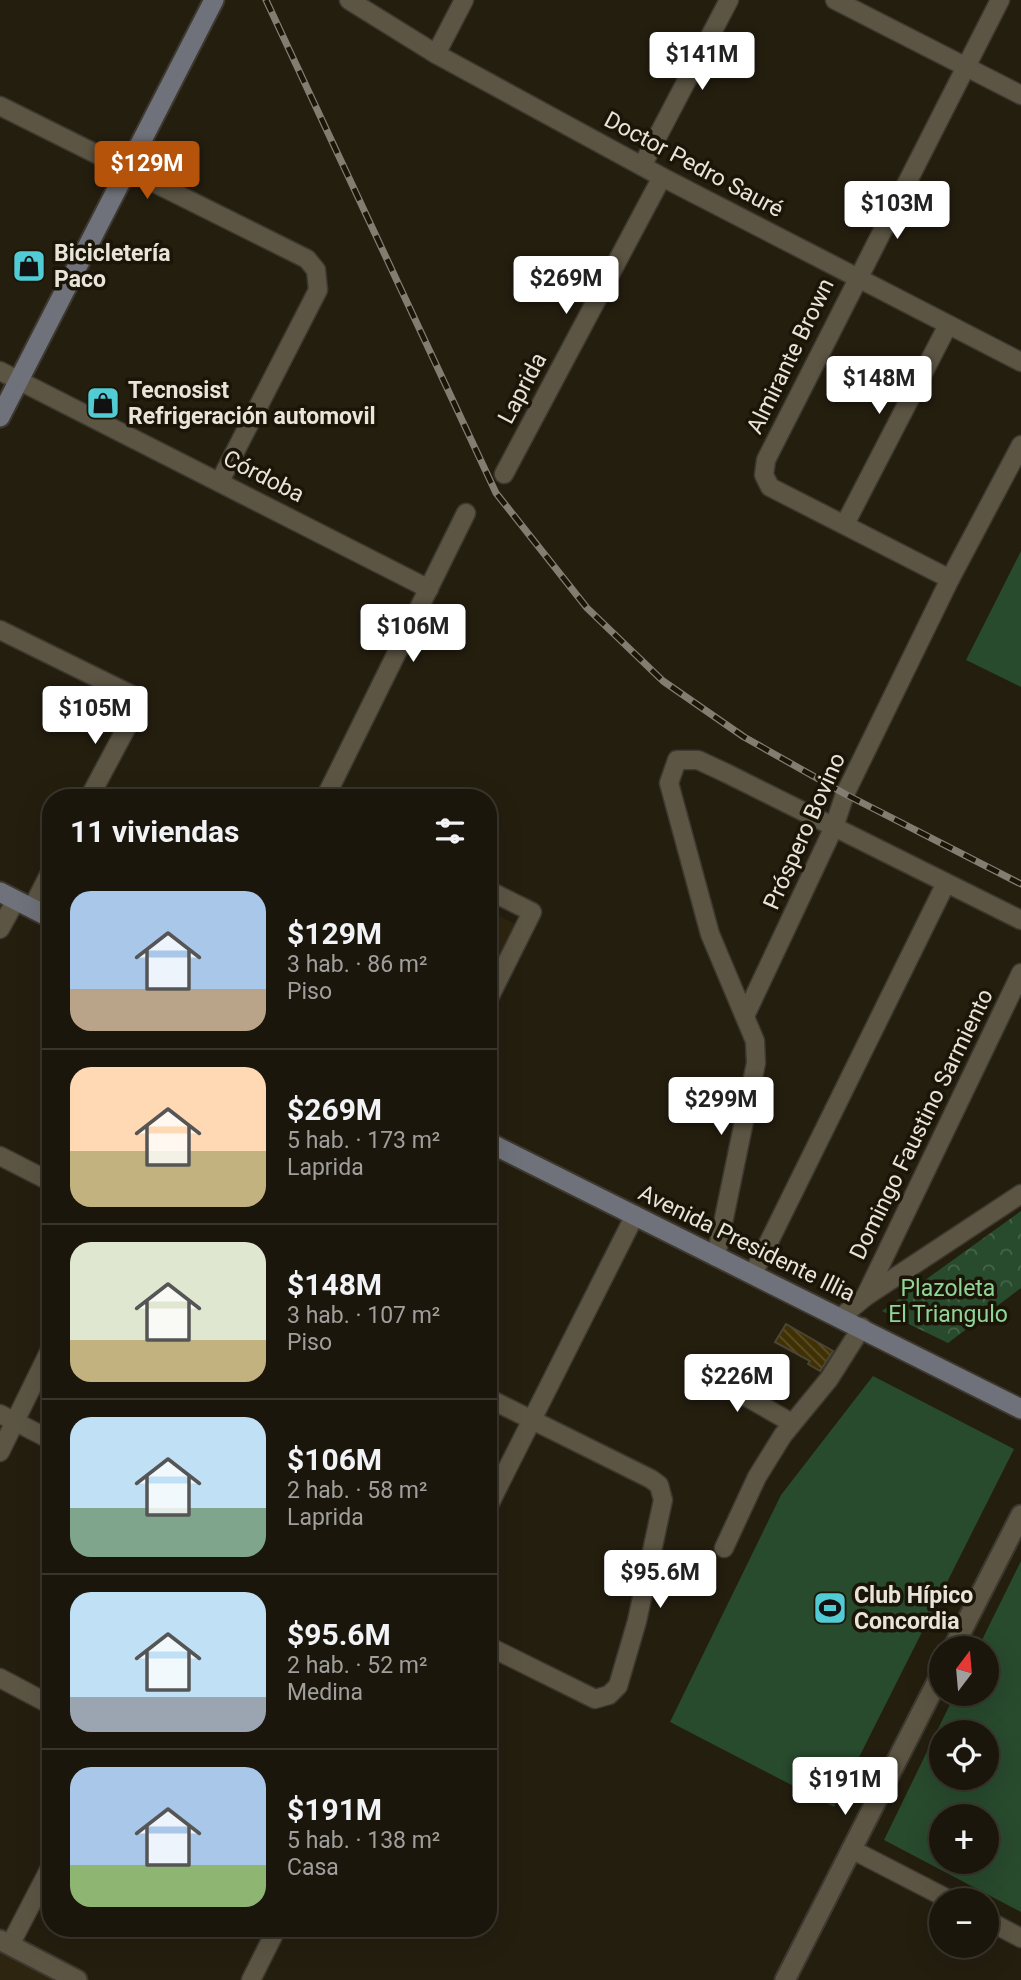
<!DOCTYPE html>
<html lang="es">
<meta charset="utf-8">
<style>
:root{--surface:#1b160b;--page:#241f14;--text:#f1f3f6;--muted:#a09f9d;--line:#39352c;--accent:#b45309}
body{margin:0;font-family:Roboto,sans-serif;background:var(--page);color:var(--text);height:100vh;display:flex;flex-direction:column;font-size:26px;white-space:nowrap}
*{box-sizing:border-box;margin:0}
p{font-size:23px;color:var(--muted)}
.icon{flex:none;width:38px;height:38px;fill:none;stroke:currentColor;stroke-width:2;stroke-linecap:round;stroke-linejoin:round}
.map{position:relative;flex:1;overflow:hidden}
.panel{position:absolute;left:42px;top:789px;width:455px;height:1148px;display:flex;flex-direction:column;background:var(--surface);border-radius:28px;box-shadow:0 7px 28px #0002,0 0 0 2px var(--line)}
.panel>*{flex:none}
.needle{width:46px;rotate:16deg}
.fabs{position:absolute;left:929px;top:1636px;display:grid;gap:14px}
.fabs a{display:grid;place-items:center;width:70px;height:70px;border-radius:50%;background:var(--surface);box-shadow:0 7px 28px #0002,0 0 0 2px var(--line);font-size:35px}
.price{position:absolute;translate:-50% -60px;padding:0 16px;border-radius:7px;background:#fff;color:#222;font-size:23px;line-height:46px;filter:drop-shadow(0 2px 4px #0008)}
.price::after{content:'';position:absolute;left:50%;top:42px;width:21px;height:16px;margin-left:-10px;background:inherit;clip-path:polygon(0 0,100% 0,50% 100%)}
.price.selected{background:var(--accent);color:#fff}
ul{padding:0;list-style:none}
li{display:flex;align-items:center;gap:21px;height:175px;padding:0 28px}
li+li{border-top:2px solid var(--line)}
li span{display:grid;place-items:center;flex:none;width:196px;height:140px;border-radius:21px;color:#555}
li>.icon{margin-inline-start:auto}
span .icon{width:84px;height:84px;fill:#fffc;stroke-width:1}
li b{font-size:30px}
h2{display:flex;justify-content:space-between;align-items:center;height:84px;padding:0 28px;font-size:30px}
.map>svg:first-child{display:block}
.built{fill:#2d250f}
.grass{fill:#284a2d;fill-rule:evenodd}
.park{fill:url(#park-crowns)}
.building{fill:url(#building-back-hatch);stroke:#4c4535;stroke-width:2}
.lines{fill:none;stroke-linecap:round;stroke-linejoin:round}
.minor-casing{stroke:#3d3830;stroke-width:21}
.tertiary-casing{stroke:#3d3830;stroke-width:23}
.secondary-casing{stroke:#3d3830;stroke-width:23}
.minor{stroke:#5c5544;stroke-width:18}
.tertiary{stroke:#5c5544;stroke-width:19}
.secondary{stroke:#6f727a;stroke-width:19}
.rail-casing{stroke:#827d71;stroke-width:7}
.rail{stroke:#1a1506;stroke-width:4.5;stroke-dasharray:13;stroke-linecap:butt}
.labels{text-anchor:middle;stroke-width:7;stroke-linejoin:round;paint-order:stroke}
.street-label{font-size:23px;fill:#e8e4da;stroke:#1a1506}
.poi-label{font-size:23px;font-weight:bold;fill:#e8e4da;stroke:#1a1506;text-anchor:start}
.park-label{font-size:23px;fill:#91d499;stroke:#1a1506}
</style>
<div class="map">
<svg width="1021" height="1980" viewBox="0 0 1021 1980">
<defs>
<pattern id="park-crowns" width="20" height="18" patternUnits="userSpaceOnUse" patternTransform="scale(1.75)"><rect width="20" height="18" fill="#284a2d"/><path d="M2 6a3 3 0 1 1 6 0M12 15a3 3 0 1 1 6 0" fill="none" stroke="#47644b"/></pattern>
<pattern id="building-back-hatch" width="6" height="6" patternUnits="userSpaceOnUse" patternTransform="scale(1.75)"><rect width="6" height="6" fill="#403105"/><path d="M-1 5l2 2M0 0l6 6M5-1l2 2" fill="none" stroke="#5c4f29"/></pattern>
</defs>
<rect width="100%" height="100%" fill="#241e0f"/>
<!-- built -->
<g class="built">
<polygon points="488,910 515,924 488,976"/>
<polygon points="0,1952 53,1980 0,1980"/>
</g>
<!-- grass -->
<g class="grass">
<polygon points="1021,551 1021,687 966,660"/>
<polygon points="873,1376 1014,1449 834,1807 670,1722 781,1495"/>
<path d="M1021 1561V1912L884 1840 955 1694H987V1648H978ZM942 1732H987V1778H942ZM942 1816H987V1862H942Z"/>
</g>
<!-- park -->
<polygon class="park" points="1021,1211 1021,1288 948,1343 882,1311"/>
<!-- building -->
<polygon class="building" points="786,1324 833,1351 820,1371 808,1364 810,1361 775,1342"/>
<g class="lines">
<defs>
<g id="minor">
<polyline points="349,0 436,54 662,177 1021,362"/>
<polyline points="835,0 1021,95"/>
<polyline points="436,54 464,0"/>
<polyline points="0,106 307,259 316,270 318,290 220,481"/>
<polyline points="642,166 729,0"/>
<polyline points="0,371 429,589"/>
<polyline points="504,474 662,177"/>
<polyline points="845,524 948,325"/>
<polyline points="950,579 770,487 764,475 766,460 1000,0"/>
<polyline points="0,630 132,695 137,708 89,798"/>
<polyline points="325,798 466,513"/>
<polyline points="488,890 532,912 488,1000"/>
<polyline points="32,908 51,871"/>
<polyline points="0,929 16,900"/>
<polyline points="745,1016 834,827 845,794 950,579 1021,445"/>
<polyline points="0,1156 51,1182"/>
<polyline points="716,1257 756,1063 755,1041 710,934 669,783 677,760 698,760 726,773 1021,920"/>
<polyline points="753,1274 946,883"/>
<polyline points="865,1297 1021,973"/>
<polyline points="841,1317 865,1297 1021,1194"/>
<polyline points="701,1371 792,1423"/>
<polyline points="488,1398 651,1479 659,1485 663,1500 637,1621 618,1686 609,1695 595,1699 488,1646"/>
<polyline points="0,1414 51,1440"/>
<polyline points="0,1452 51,1348"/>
<polyline points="488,1507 635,1215"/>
<polyline points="724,1548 757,1477 783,1435 829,1379 862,1327"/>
<polyline points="0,1678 51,1705"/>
<polyline points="851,1849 950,1900"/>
<polyline points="987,1920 1021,1938"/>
<polyline points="10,1945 51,1866"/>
<polyline points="251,1980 277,1928"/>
</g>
<g id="tertiary">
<polyline points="953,1648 1021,1515"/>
<polyline points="0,1940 77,1980"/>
<polyline points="785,1980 942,1672"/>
</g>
<g id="secondary">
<polyline points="0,417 214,0"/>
<polyline points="0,892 51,918"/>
<polyline points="488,1142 1021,1409"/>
</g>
</defs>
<!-- minor casing -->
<use href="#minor" class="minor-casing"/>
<!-- tertiary casing -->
<use href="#tertiary" class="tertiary-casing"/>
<!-- secondary casing -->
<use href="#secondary" class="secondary-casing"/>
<!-- minor -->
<use href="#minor" class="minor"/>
<!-- tertiary -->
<use href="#tertiary" class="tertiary"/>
<!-- secondary -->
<use href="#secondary" class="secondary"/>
<defs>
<polyline id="rail" points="266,0 496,493 587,608 663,681 744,737 845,794 1021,884"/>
</defs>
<!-- rail casing -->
<use href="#rail" class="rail-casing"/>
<!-- rail -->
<use href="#rail" class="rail"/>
</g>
<!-- icons -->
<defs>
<symbol id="shop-square" viewBox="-11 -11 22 22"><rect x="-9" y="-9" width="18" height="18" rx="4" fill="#51ccd5" stroke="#1a1506"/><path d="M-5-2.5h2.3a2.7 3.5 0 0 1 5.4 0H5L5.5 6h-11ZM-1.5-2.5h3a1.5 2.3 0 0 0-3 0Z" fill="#111"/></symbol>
<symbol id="stadium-square" viewBox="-11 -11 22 22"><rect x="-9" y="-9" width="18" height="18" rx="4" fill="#51ccd5" stroke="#1a1506"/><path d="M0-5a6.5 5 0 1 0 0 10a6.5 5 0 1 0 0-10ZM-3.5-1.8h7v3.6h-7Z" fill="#111"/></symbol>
</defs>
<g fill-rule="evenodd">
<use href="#shop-square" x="10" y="247" width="38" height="38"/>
<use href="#shop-square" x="84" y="384" width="38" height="38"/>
<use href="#stadium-square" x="811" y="1589" width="38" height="38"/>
</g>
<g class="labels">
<!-- street labels -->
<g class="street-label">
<text transform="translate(694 164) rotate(28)" y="8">Doctor Pedro Sauré</text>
<text transform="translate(790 356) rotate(-64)" y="8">Almirante Brown</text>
<text transform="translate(522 388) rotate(-62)" y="8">Laprida</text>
<text transform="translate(264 476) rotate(27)" y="8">Córdoba</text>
<text transform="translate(804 831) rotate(-66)" y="8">Próspero Bovino</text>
<text transform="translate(921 1124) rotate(-64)" y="8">Domingo Faustino Sarmiento</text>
<text transform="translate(747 1243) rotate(26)" y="8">Avenida Presidente Illia</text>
</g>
<!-- poi labels -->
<g class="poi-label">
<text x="54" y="261">Bicicletería<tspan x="54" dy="26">Paco</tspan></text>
<text x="128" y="398">Tecnosist<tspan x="128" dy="26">Refrigeración automovil</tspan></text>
<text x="854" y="1603">Club Hípico<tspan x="854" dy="26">Concordia</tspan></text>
</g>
<!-- park labels -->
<g class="park-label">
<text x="948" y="1296">Plazoleta<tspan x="948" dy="26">El Triangulo</tspan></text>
</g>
</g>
</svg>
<div class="fabs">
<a><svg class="needle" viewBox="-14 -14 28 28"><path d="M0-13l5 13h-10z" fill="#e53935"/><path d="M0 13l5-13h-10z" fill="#a09f9d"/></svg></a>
<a><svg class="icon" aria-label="locate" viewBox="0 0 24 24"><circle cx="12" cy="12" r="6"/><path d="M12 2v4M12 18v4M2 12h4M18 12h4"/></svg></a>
<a>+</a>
<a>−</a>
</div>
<b class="price" style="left:702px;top:92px">$141M</b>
<b class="price selected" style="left:147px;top:201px">$129M</b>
<b class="price" style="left:897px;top:241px">$103M</b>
<b class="price" style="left:566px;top:316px">$269M</b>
<b class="price" style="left:879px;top:416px">$148M</b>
<b class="price" style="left:413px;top:664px">$106M</b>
<b class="price" style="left:95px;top:746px">$105M</b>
<b class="price" style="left:721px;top:1137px">$299M</b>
<b class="price" style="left:737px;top:1414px">$226M</b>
<b class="price" style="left:660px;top:1610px">$95.6M</b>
<b class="price" style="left:845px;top:1817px">$191M</b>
<section class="panel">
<h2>11 viviendas<svg class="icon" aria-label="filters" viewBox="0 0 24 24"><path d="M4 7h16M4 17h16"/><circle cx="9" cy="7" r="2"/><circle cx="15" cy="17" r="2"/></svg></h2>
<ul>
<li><span style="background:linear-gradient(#a9c7e8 70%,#b9a48a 0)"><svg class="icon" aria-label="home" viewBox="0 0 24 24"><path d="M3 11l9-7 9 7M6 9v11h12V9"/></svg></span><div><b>$129M</b><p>3 hab. · 86 m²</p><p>Piso</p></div></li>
<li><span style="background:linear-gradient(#ffd9b3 60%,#c2b280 0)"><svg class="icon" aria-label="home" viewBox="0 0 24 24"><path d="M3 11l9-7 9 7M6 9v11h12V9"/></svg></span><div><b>$269M</b><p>5 hab. · 173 m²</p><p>Laprida</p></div></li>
<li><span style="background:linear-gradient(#dfe7d0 70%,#c2b280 0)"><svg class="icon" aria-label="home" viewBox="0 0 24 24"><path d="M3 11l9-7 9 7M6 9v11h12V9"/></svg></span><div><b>$148M</b><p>3 hab. · 107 m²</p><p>Piso</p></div></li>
<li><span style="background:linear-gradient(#bfe0f5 65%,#7fa58c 0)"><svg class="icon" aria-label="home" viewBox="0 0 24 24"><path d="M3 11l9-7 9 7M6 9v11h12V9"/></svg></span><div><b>$106M</b><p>2 hab. · 58 m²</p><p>Laprida</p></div></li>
<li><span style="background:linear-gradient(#bfe0f5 75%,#9aa5b1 0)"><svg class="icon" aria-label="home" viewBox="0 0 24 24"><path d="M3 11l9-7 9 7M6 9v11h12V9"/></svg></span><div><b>$95.6M</b><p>2 hab. · 52 m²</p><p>Medina</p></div></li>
<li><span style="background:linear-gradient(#a9c7e8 70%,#8fb573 0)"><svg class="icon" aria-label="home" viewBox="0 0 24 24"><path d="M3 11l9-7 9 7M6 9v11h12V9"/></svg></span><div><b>$191M</b><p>5 hab. · 138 m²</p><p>Casa</p></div></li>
</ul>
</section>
</div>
